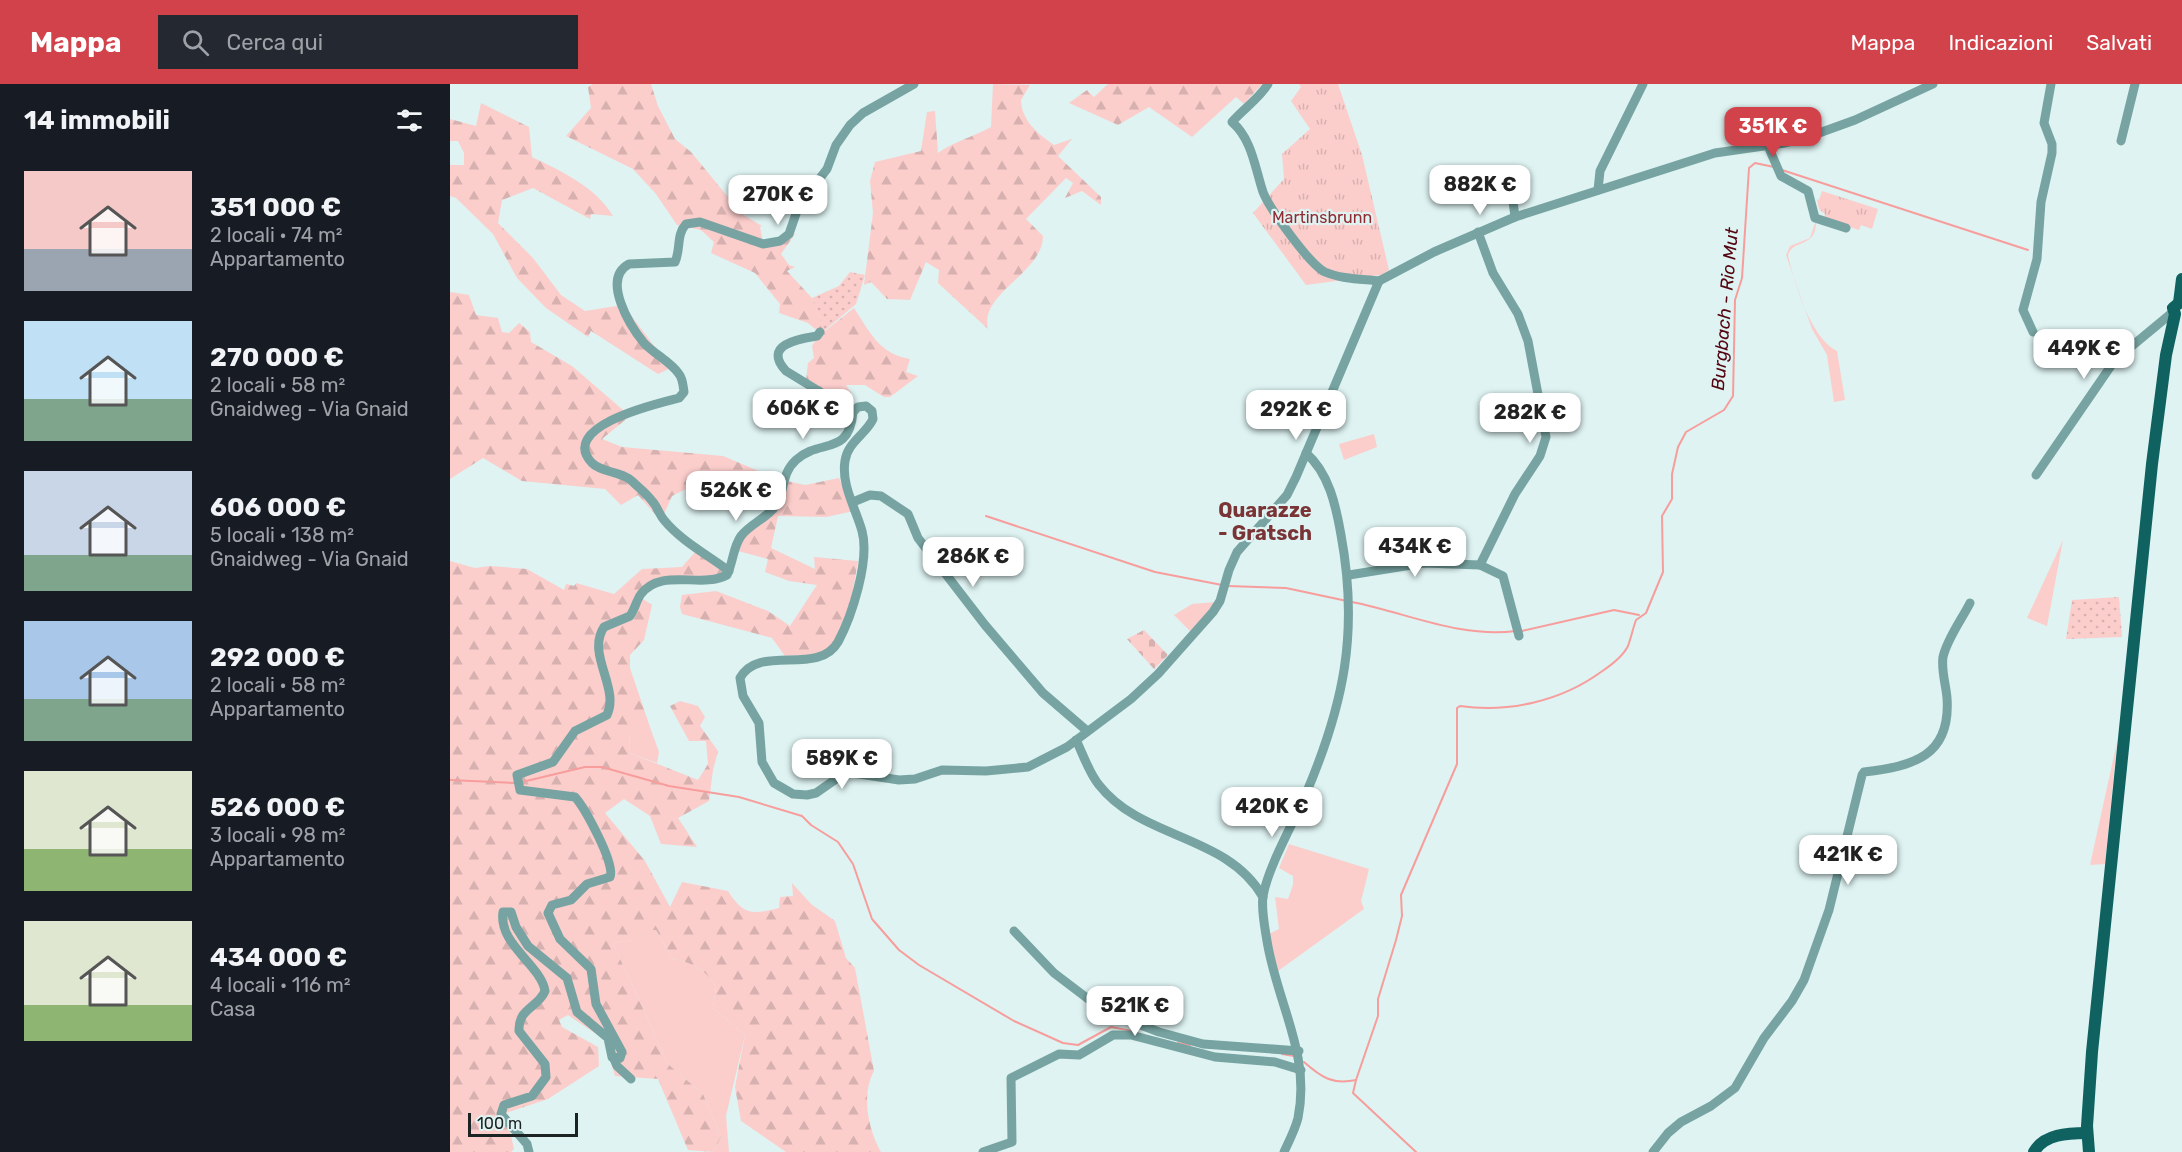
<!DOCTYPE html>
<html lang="it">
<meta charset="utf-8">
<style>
:root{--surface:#171b24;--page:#242831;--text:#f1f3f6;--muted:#9ea1a6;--accent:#d2424b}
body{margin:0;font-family:Rubik,sans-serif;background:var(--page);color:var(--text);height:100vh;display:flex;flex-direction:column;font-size:22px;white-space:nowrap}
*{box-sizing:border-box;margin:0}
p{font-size:20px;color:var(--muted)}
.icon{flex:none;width:33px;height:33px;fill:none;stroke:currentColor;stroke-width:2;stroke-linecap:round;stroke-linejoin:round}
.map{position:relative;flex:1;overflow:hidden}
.panel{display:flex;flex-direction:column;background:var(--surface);width:450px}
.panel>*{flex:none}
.scale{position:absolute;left:18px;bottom:15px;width:110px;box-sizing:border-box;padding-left:6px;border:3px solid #1c2423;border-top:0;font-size:16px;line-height:21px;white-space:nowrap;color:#1c2423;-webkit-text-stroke:4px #def3f2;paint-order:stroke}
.price{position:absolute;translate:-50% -51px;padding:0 14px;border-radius:12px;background:#fff;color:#222;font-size:20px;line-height:39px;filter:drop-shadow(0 2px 3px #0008)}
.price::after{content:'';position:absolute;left:50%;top:36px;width:18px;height:14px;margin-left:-9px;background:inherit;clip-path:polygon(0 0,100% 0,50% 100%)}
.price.current{background:var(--accent);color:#fff}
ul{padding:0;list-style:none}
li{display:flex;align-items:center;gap:18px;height:150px;padding:0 24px}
li span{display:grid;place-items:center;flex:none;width:168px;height:120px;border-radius:0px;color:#555}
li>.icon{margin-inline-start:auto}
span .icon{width:72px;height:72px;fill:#fffc;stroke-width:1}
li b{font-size:26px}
h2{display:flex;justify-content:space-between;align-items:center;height:72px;padding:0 24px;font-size:26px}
header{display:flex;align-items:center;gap:36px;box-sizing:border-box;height:84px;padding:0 30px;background:var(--accent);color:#fff}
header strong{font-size:28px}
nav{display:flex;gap:33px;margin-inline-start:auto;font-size:21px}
.search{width:420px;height:54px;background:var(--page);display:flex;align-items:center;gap:15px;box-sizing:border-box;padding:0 21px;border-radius:0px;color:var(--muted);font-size:22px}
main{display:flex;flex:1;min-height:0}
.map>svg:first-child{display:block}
.grass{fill:#fbcecc}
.forest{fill:url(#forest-firs)}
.cemetery{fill:url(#cemetery-stones)}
.park{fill:url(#park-tufts)}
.garden{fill:url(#garden-dots)}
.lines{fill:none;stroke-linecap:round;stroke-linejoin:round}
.stream{stroke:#f79d9c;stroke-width:2}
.minor{stroke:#77a4a2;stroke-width:9}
.major{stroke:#106261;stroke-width:12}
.labels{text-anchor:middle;stroke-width:4.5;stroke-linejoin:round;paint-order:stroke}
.park-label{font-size:16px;fill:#912b32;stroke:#def3f2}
.water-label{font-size:18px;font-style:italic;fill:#550511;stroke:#def3f2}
.quarter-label{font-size:20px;font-weight:bold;fill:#7b3436;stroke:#def3f2}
</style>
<header>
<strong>Mappa</strong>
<div class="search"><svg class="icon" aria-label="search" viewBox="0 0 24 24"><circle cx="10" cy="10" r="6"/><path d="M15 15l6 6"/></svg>Cerca qui</div>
<nav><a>Mappa</a><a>Indicazioni</a><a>Salvati</a></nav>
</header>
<main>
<section class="panel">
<h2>14 immobili<svg class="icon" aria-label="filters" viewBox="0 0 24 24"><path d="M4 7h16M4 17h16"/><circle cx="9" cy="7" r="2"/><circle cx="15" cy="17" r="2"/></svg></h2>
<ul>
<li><span style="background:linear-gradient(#f6c9c9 65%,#9aa5b1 0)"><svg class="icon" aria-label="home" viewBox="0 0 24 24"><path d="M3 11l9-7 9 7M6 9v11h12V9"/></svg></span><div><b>351 000 €</b><p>2 locali · 74 m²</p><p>Appartamento</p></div></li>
<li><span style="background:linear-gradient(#bfe0f5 65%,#7fa58c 0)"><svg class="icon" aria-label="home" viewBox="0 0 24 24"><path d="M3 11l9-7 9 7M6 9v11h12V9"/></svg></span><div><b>270 000 €</b><p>2 locali · 58 m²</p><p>Gnaidweg - Via Gnaid</p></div></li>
<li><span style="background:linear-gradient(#c9d6e8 70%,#7fa58c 0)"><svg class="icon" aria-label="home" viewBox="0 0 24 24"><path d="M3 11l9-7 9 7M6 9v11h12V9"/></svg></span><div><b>606 000 €</b><p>5 locali · 138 m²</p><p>Gnaidweg - Via Gnaid</p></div></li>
<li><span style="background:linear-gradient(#a9c7e8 65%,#7fa58c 0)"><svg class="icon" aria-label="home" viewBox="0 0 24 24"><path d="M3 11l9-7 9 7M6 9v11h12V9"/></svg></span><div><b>292 000 €</b><p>2 locali · 58 m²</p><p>Appartamento</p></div></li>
<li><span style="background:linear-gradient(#dfe7d0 65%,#8fb573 0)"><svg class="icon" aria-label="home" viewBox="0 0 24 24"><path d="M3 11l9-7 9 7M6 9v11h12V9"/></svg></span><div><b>526 000 €</b><p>3 locali · 98 m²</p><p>Appartamento</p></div></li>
<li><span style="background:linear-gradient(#dfe7d0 70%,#8fb573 0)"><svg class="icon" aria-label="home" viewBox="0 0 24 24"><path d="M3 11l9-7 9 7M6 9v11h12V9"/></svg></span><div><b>434 000 €</b><p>4 locali · 116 m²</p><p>Casa</p></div></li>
</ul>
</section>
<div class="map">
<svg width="1732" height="1068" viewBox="0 0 1732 1068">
<defs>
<pattern id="forest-firs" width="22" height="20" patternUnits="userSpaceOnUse" patternTransform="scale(1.5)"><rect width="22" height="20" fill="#fbcecc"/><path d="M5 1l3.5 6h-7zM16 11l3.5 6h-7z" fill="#d7b1af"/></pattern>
<pattern id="cemetery-stones" width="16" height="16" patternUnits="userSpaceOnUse" patternTransform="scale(1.5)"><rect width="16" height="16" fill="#fbcecc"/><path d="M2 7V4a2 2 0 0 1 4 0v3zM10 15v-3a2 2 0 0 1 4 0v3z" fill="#d7b1af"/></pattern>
<pattern id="park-tufts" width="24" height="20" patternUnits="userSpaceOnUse" patternTransform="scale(1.5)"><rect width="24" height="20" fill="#fbcecc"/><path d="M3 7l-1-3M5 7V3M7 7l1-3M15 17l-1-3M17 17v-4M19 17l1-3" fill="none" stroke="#d7b1af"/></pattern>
<pattern id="garden-dots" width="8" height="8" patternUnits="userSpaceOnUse" patternTransform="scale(1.5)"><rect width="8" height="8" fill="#fbcecc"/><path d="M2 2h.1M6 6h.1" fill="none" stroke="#d7b1af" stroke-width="1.8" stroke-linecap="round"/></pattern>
</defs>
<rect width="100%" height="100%" fill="#def3f2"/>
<!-- grass -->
<g class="grass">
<path d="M1366 136C1367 165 1344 154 1338 171 1344 198 1361 255 1387 267L1395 316 1384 318 1377 271 1362 245 1336 171 1340 162 1360 154Z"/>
<polygon points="924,350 927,363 894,376 889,360"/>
<polygon points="1613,456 1597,542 1577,534"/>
<polygon points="767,518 740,547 724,531 742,520"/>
<polygon points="179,646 201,646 209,668 207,679 180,669"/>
<polygon points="1667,658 1655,780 1640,781"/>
<polygon points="839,760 919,785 911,817 914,825 828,887 819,850 829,845 825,813 838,815 843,801 843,792 829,784"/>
<path d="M197 846H206L223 875C243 879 255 885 266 903L263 924 295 951 276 1032 279 1068H263L271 1053 253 1010 218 980 163 859 183 856Z"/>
</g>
<!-- forest -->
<g class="forest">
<path d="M143 0H201L208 22 225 55 241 68 292 130 312 142 310 143 313 158 318 160 340 148 345 150 331 170 339 181 345 183 337 187 362 214 375 247 404 224C420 248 429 270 460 275L456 288 468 292 440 313H434L415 301H396L401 309 403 323 356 296 358 279 364 274 362 262 370 249 358 239 329 229 330 220 305 189 261 169 264 158 251 146 227 141 206 110 183 85 116 52 141 24 138 3Z"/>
<path d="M543 0 580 1 571 16C571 36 589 51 604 61L622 55 608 72 651 113V121L632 107 615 114 623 99 616 94 576 135 593 152C593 189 529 209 538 245L488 199 489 186 476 178 460 216 437 215 421 198 414 201 423 129 420 97 425 78 471 67 477 28 485 27 488 69C505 57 523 53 541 43Z"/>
<polygon points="658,0 812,0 794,20 786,13 742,53 699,23 668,41 619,19 637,6 644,13"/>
<path d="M31 19 79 43 82 73C111 87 146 103 163 132L141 130 140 135 83 104 52 116 48 139 83 174 111 211 135 227 173 221 221 284 208 290 141 247 138 253 96 224 67 194 43 150 6 114 0 112V81H14V69L8 57H0V35L26 42Z"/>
<polygon points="0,208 19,211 26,231 48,234 52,248 59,249 69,239 80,248 81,258 122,282 180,332 152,355 172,363 273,372 330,396 325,417 302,403 293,415 251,398 222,412 211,437 188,411 171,421 155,405 72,397 33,374 0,395"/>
<path d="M389 394 404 427 376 433 328 432 321 464 365 485 364 473 408 477C404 499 397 558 373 568 363 572 346 571 335 572L322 554 232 530 230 523 232 511 266 507 318 527 340 542 367 501 339 497 315 488 318 475 288 467 293 453 331 420 337 397 355 401Z"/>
<path d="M247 466 275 487 267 492 211 493 187 511 202 521 194 556 180 571V584L201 646 179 647 180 669 248 696 258 680 256 657H239L220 622 230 617 248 622 255 633 250 642 268 667 263 686 259 717 228 734 247 763 211 760 200 732 174 715 155 729 195 777 220 823 232 798 278 807C293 831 302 831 329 824L330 813 343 812 342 799 361 820 385 837 396 874 405 884 424 987C411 1011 418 1045 431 1068H336L291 1037 285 1003 295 951 263 924 266 903C255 885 243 879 223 875L206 846H197L184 856 163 859 218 980 253 1010 271 1053 263 1068 238 1066 208 995 165 992 155 956 118 931 109 936 112 943 148 963 149 982 98 1015 56 1029 64 1065 61 1068H0V477L25 484 40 482 77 485 114 506 116 500 124 502 126 499 164 510 192 485 232 483Z"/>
</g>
<!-- cemetery -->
<polygon class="cemetery" points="694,546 718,571 704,585 677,555"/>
<!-- park -->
<g class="park">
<polygon points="849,0 888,0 912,71 939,186 931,191 856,201 803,129 834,95 832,70 860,45 841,17 851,3"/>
<polygon points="1372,107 1428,125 1422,145 1411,141 1409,146 1374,135 1375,130 1369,125 1367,115 1369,116"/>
</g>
<!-- garden -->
<g class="garden">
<polygon points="400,188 415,191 406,220 374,247 362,214 389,202"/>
<polygon points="1669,513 1672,553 1616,555 1622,516"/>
</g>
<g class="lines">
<!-- stream -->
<g class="stream">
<polyline points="1332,86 1578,166"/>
<polyline points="536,432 705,488 772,501"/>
<polyline points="778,502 836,504 897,517"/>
<path d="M902 518C958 529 1008 554 1066 547"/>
<polyline points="1072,547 1164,526 1189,531"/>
<polyline points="0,696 66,699"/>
<polyline points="72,698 135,683 152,683 219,702 289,713 352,732 361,741 388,758 403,780 422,835 449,866 469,881 564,937 613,959 628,961 661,943 682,947"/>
<polyline points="728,959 740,961"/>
<polyline points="832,970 844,972"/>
<path d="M854 978C871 993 882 1001 906 996L928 932V915L946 856 952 832 951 811 1007 680V624L1010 622C1059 629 1111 617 1151 588 1160 582 1173 572 1178 562 1181 554 1183 544 1186 536L1196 529 1213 488 1212 432 1222 415V390L1228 363 1236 348 1274 326 1283 312 1285 216 1292 194 1299 84 1305 79 1324 83"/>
<polyline points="906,996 903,1009 966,1068"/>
</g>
<!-- minor -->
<g class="minor">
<path d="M818 0C809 15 794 24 782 38 802 55 805 84 813 108 819 124 860 181 875 188 891 195 911 195 929 197"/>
<polyline points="1671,57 1685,0"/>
<polyline points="1318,62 1331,92 1358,107 1365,134 1396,144"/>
<polyline points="1059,86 1065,133"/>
<polyline points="1148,106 1150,87 1193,0"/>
<polyline points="1028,148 1043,189 1068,230 1078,257 1096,353 1090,372 1065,410 1030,481 1053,492 1069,552"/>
<polyline points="929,197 984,168 1065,133 1265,69 1335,59 1358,53 1405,36 1483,0"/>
<path d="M370 248 367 252C348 255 312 261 336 287L403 328"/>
<polyline points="1583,248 1573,226 1587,175 1591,118 1602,69 1602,60 1594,39 1601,0"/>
<path d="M403 328 408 323 416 322 422 327 423 335C416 350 397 359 395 377 391 401 406 425 412 447 420 476 402 532 388 558 368 593 309 559 290 594L293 612 309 639 312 678 324 699 343 710 357 711 366 709 396 688 449 696 465 695 492 686 536 687 578 683 617 663 681 615 708 590 763 528 770 517 779 486 787 468 837 411 846 393 929 197"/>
<polyline points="1586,391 1665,276 1723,228"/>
<polyline points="403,418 420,411 431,412 458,430 468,454 535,541 593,609 636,646"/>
<path d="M279 487C258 471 231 457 214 436 209 430 207 422 202 417 197 410 189 404 183 398 172 387 152 389 142 379 107 342 210 319 229 314L234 308C233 302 233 295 229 290 221 278 204 270 194 259 180 242 151 195 179 180L225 178C231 165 226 151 236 140L250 138 313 160 330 157 339 150 349 121 377 85 386 61 400 41 413 29 464 0"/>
<polyline points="899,491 974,479 1030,481"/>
<path d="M626 656C633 670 639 689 649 701 692 756 777 750 813 813"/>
<polyline points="564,847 604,889 654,927 709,948 753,960 849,967"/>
<polyline points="164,975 167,982 181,995"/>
<path d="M79 1068 77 1060 51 1030 54 1021 82 1012 96 993 95 980 69 947C68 924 88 924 95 907 91 881 48 860 53 828H61L66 843 78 862 117 894 127 928 158 954 162 973 170 974 172 968 146 920 141 885 110 855 98 829 102 821 121 816 137 800 160 793C166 780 134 723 125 713L70 706 67 691 103 678 125 647 157 631C170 604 136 570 154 543L180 532C185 525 186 517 191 510 212 483 251 505 277 491 283 479 283 463 291 452 301 439 320 433 328 418 335 403 332 389 346 376 370 354 399 373 403 328"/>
<polyline points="533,1068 562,1058 561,994 609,970 629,971 663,951 681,951 765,973 825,978 851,986"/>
<path d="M834 1068C839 1057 845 1046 848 1034 861 970 827 919 817 857 815 844 811 826 813 812 818 783 843 740 855 712 894 621 909 548 891 451 886 422 879 389 856 369"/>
<path d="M1203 1068 1218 1049 1231 1038 1261 1022 1285 1004 1314 954 1342 917 1354 896 1379 826 1412 691 1414 688C1464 682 1501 672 1497 614 1496 601 1491 586 1493 573 1497 555 1512 535 1520 519"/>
</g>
<!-- major -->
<g class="major">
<polyline points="1729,219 1732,195"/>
<path d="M1584 1068C1594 1050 1618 1049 1637 1049"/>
<polyline points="1639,1068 1637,1042 1642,968 1702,380 1716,271 1725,230 1723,224 1729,219"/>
</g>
</g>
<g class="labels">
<!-- park labels -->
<g class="park-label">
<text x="872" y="139">Martinsbrunn</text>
</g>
<!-- water labels -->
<g class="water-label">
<text transform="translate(1275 225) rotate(-85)" y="6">Burgbach - Rio Mut</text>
</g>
<!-- quarter labels -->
<g class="quarter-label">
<text x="815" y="433">Quarazze<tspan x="815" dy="23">- Gratsch</tspan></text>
</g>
</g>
</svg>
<div class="scale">100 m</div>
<b class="price current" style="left:1323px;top:74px">351K €</b>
<b class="price" style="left:1030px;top:132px">882K €</b>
<b class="price" style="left:328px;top:142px">270K €</b>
<b class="price" style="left:1634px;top:296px">449K €</b>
<b class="price" style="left:353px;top:356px">606K €</b>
<b class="price" style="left:846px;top:357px">292K €</b>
<b class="price" style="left:1080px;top:360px">282K €</b>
<b class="price" style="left:286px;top:438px">526K €</b>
<b class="price" style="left:965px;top:494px">434K €</b>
<b class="price" style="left:523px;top:504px">286K €</b>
<b class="price" style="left:392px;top:706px">589K €</b>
<b class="price" style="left:822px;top:754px">420K €</b>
<b class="price" style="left:1398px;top:802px">421K €</b>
<b class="price" style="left:685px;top:953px">521K €</b>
</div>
</main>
